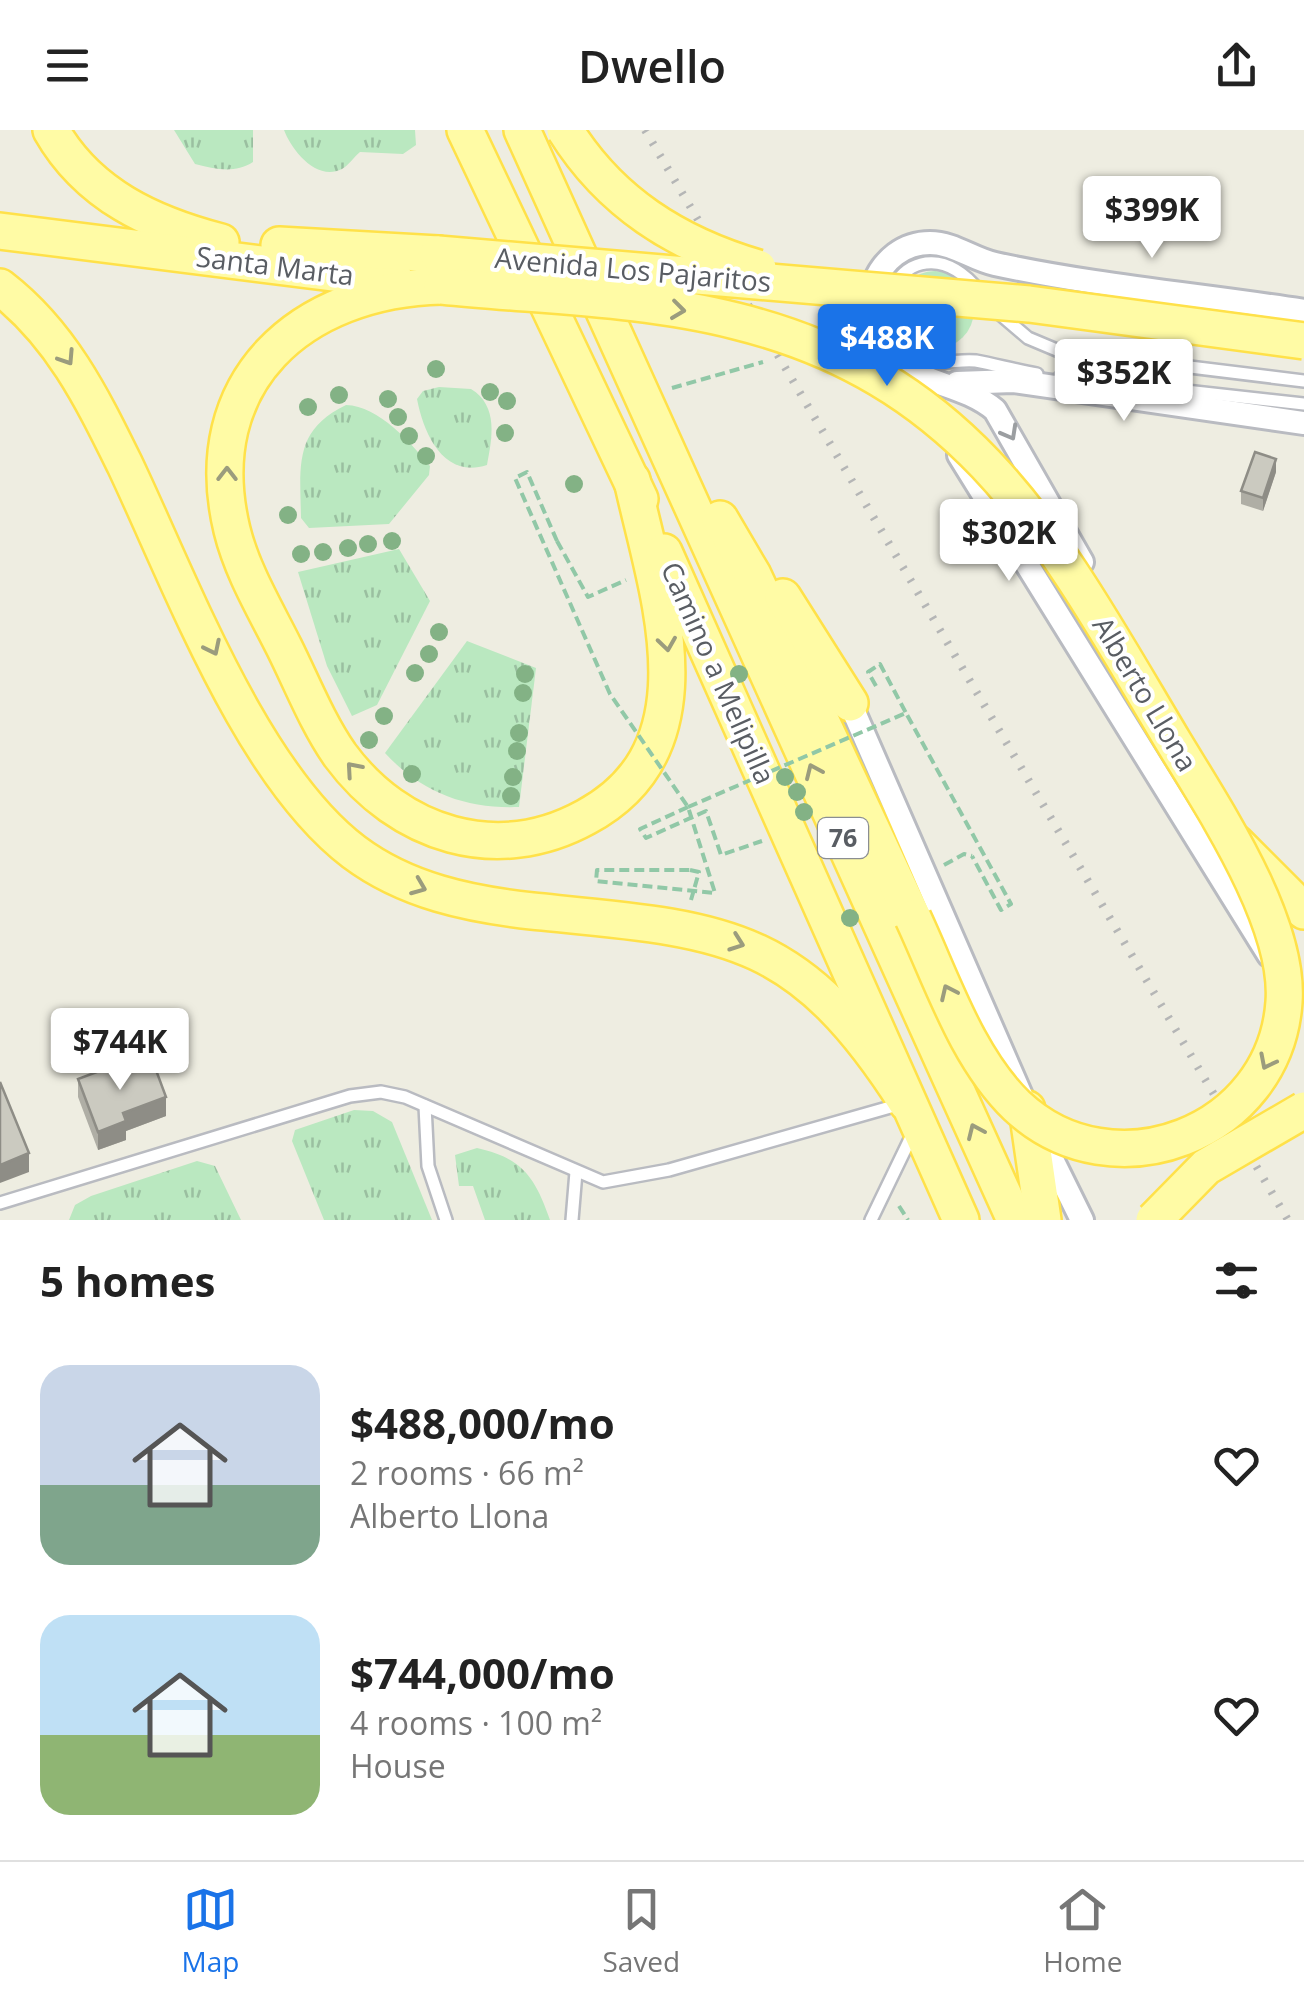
<!DOCTYPE html>
<meta charset="utf-8">
<style>
:root{--surface:#fff;--page:#f2f2f2;--text:#222;--muted:#767676;--line:#e0e0e0;--accent:#1a73e8}
body{margin:0;font-family:"Open Sans",sans-serif;background:var(--page);color:var(--text);height:100vh;display:flex;flex-direction:column;font-size:38px;white-space:nowrap}
*{box-sizing:border-box;margin:0}
p{font-size:32px;color:var(--muted)}
.icon{flex:none;width:55px;height:55px;fill:none;stroke:currentColor;stroke-width:2;stroke-linecap:round;stroke-linejoin:round}
.map{position:relative;height:1090px;overflow:hidden}
.panel{display:flex;flex-direction:column;background:var(--surface);flex:1}
.panel>*{flex:none}
.price{position:absolute;translate:-50% -85px;padding:0 22px;border-radius:10px;background:#fff;color:#222;font-size:32px;line-height:65px;filter:drop-shadow(0 2px 5px #0008)}
.price::after{content:'';position:absolute;left:50%;top:60px;width:30px;height:22px;margin-left:-15px;background:inherit;clip-path:polygon(0 0,100% 0,50% 100%)}
.price.current{background:var(--accent);color:#fff}
ul{padding:0;list-style:none}
li{display:flex;align-items:center;gap:30px;height:250px;padding:0 40px}
li span{display:grid;place-items:center;flex:none;width:280px;height:200px;border-radius:30px;color:#555}
li>.icon{margin-inline-start:auto}
span .icon{width:120px;height:120px;fill:#fffc;stroke-width:1}
li b{font-size:42px}
h2{display:flex;justify-content:space-between;align-items:center;height:120px;padding:0 40px;font-size:42px}
header{display:flex;justify-content:space-between;align-items:center;height:130px;padding:0 40px;background:var(--surface);font-size:45px;font-weight:600}
.menu{display:flex;justify-content:space-around;align-items:center;height:140px;border-top:2px solid var(--line);background:var(--surface);font-size:28px;color:var(--muted)}
.menu a{display:grid;justify-items:center;gap:5px}
.menu .current{color:var(--accent)}
.map>svg:first-child{display:block}
.grass{fill:url(#grass-tufts)}
.park{fill:#bae8c0}
.lines{fill:none;stroke-linecap:round;stroke-linejoin:round}
.lane-casing{stroke:#b9bbc1;stroke-width:16}
.street-casing{stroke:#b9bbc1;stroke-width:28}
.primary-casing{stroke:#ffe149;stroke-width:40}
.path{stroke:#91c8a7;stroke-width:4;stroke-dasharray:10 5;stroke-linecap:butt}
.lane{stroke:#fff;stroke-width:11}
.street{stroke:#fff;stroke-width:22}
.primary{stroke:#fffba5;stroke-width:35}
.rail{stroke:#b5b6b6;stroke-width:8;stroke-dasharray:2.5 12;stroke-linecap:butt}
.primary-bridge-casing{stroke:#ffe149;stroke-width:40;stroke-linecap:butt}
.path-bridge{stroke:#91c8a7;stroke-width:4;stroke-dasharray:10 5;stroke-linecap:butt}
.primary-bridge{stroke:#fffba5;stroke-width:35}
.tree{fill:#83b285}
.wall{fill:#afaea5}
.shaded-wall{fill:#8e8d86}
.building{fill:#cbcac0;stroke:#8e8d86;stroke-width:2.5}
.oneway{stroke:#9b9c7d}
.oneway2{stroke:#9b9ea1}
.labels{text-anchor:middle;stroke-width:8;stroke-linejoin:round;paint-order:stroke}
.shield{fill:#fff;stroke:#8b8e92;stroke-width:2.5}
.shield-label{font-size:25px;font-weight:bold;fill:#595d63}
.street-label{font-size:28px;fill:#595d63;stroke:#fff}
</style>
<header><svg class="icon" aria-label="menu" viewBox="0 0 24 24"><path d="M4 6h16M4 12h16M4 18h16"/></svg>Dwello<svg class="icon" aria-label="share" viewBox="0 0 24 24"><path d="M12 15V3M7 8l5-5 5 5M5 13v7h14v-7"/></svg></header>
<div class="map">
<svg width="1304" height="1090" viewBox="0 0 1304 1090">
<defs>
<pattern id="grass-tufts" width="24" height="20" patternUnits="userSpaceOnUse" patternTransform="scale(2.5)"><rect width="24" height="20" fill="#bae8c0"/><path d="M3 7l-1-3M5 7V3M7 7l1-3M15 17l-1-3M17 17v-4M19 17l1-3" fill="none" stroke="#9abfa0"/></pattern>
</defs>
<rect width="100%" height="100%" fill="#eeede1"/>
<!-- grass -->
<g class="grass">
<path d="M174 0H253V32C234 44 215 39 195 34Z"/>
<path d="M284 0H415L416 15 403 24 360 22C354 27 348 36 342 39 316 52 291 19 284 0Z"/>
<path d="M439 257 471 259C499 276 492 309 487 335 444 349 424 305 417 269L423 261Z"/>
<path d="M346 275C379 276 411 313 430 336L429 345 389 394 309 398 301 388C300 335 294 300 346 275Z"/>
<polygon points="399,419 430,471 377,575 352,586 327,536 298,442"/>
<path d="M467 511 536 538 519 677C466 679 422 663 385 623Z"/>
<polygon points="354,980 373,981 392,992 432,1090 324,1090 292,1011 295,1000"/>
<path d="M477 1018C522 1028 535 1047 550 1090H485L473 1056H459L455 1025Z"/>
<polygon points="197,1031 215,1036 241,1090 69,1090 75,1075 91,1066"/>
</g>
<!-- park -->
<circle class="park" cx="935" cy="180" r="39"/>
<g class="lines">
<defs>
<g id="lane">
<path d="M979 161C914 81 844 192 922 229 939 236 958 229 976 231 996 235 1016 240 1037 244"/>
<polyline points="994,179 1028,208 1059,221 1304,251"/>
<polyline points="1060,247 1304,274"/>
<polyline points="425,976 428,1036 446,1090"/>
<polyline points="0,1073 350,966 381,962 405,967 603,1052 669,1040 901,974"/>
<polyline points="572,1090 576,1042"/>
<polyline points="871,1090 913,1003"/>
</g>
<g id="street">
<polyline points="957,253 1013,251 1304,293"/>
<polyline points="959,325 1269,825"/>
<path d="M1082 432 995 280C960 251 913 255 884 220 851 182 876 113 930 113 954 113 972 129 995 134 1096 156 1202 165 1304 181"/>
<polyline points="850,573 1023,970"/>
<polyline points="1039,1003 1082,1090"/>
</g>
<g id="primary">
<path d="M51 0C88 65 152 94 221 112"/>
<polyline points="465,0 640,369"/>
<polyline points="522,0 1015,1090"/>
<polyline points="0,101 396,151"/>
<polyline points="279,115 438,124"/>
<path d="M442 156C302 159 196 251 232 400 242 441 265 479 284 517 302 553 317 592 340 625 399 705 497 736 586 687 716 617 656 461 632 350"/>
<path d="M0 157C61 204 92 268 125 335 181 453 251 644 354 722 406 761 469 774 532 781 723 800 796 799 907 973"/>
<polyline points="720,389 753,445 913,788"/>
<polyline points="664,422 961,1090"/>
<polyline points="783,467 850,573"/>
<polyline points="1236,713 1304,781"/>
<polyline points="1027,979 1043,1090"/>
</g>
</defs>
<!-- lane casing -->
<use href="#lane" class="lane-casing"/>
<!-- street casing -->
<use href="#street" class="street-casing"/>
<!-- primary casing -->
<use href="#primary" class="primary-casing"/>
<!-- path -->
<g class="path">
<polyline points="672,258 763,232"/>
<polyline points="557,411 588,467 626,450"/>
<polyline points="876,556 868,542 880,534 906,583"/>
<polyline points="688,677 640,699 646,708 706,681 721,725 762,711"/>
<polyline points="944,735 964,724 972,726"/>
<polyline points="690,740 699,742 691,770"/>
<polyline points="899,1076 908,1090"/>
</g>
<!-- lane -->
<use href="#lane" class="lane"/>
<!-- street -->
<use href="#street" class="street"/>
<!-- primary -->
<use href="#primary" class="primary"/>
<!-- rail -->
<polyline class="rail" points="645,0 1288,1090"/>
<defs>
<g id="primary-bridge">
<path d="M565 0C610 72 676 114 758 138"/>
<polyline points="438,124 1029,174 1304,211"/>
<path d="M442 156C539 166 642 167 736 191 975 250 1057 417 1173 611 1214 679 1290 792 1284 872 1275 1004 1113 1066 1017 976 967 928 942 850 913 788"/>
<polyline points="1154,1090 1206,1037 1304,980"/>
</g>
</defs>
<!-- primary-bridge casing -->
<use href="#primary-bridge" class="primary-bridge-casing"/>
<!-- path-bridge -->
<g class="path-bridge">
<polyline points="557,411 527,342 515,348 610,564 688,677 715,763 596,751 597,740 690,740"/>
<polyline points="688,677 906,583 1011,774 1001,780 972,726"/>
</g>
<!-- primary-bridge -->
<use href="#primary-bridge" class="primary-bridge"/>
</g>
<!-- trees -->
<g class="tree">
<circle cx="436" cy="239" r="9"/>
<circle cx="490" cy="262" r="9"/>
<circle cx="339" cy="265" r="9"/>
<circle cx="388" cy="269" r="9"/>
<circle cx="507" cy="271" r="9"/>
<circle cx="308" cy="277" r="9"/>
<circle cx="398" cy="287" r="9"/>
<circle cx="505" cy="303" r="9"/>
<circle cx="409" cy="306" r="9"/>
<circle cx="426" cy="326" r="9"/>
<circle cx="574" cy="354" r="9"/>
<circle cx="288" cy="385" r="9"/>
<circle cx="392" cy="411" r="9"/>
<circle cx="368" cy="414" r="9"/>
<circle cx="348" cy="418" r="9"/>
<circle cx="323" cy="422" r="9"/>
<circle cx="301" cy="424" r="9"/>
<circle cx="439" cy="502" r="9"/>
<circle cx="429" cy="524" r="9"/>
<circle cx="415" cy="543" r="9"/>
<circle cx="525" cy="544" r="9"/>
<circle cx="739" cy="544" r="9"/>
<circle cx="523" cy="563" r="9"/>
<circle cx="384" cy="586" r="9"/>
<circle cx="519" cy="603" r="9"/>
<circle cx="369" cy="610" r="9"/>
<circle cx="517" cy="621" r="9"/>
<circle cx="412" cy="644" r="9"/>
<circle cx="513" cy="647" r="9"/>
<circle cx="785" cy="647" r="9"/>
<circle cx="797" cy="662" r="9"/>
<circle cx="511" cy="666" r="9"/>
<circle cx="804" cy="682" r="9"/>
<circle cx="850" cy="788" r="9"/>
</g>
<!-- wall -->
<g class="wall">
<polygon points="1276,342 1263,381 1241,374 1241,361"/>
<polygon points="122,945 166,986 126,1001 126,1010 98,1020 78,967 78,949"/>
</g>
<!-- shaded-wall -->
<g class="shaded-wall">
<polygon points="1276,329 1276,342 1263,381 1263,368"/>
<polygon points="166,967 166,986 126,1001 126,1010 98,1020 98,1002 123,983"/>
<polygon points="29,1023 29,1042 0,1053 0,1035"/>
</g>
<!-- building -->
<g class="building">
<polygon points="1255,322 1276,329 1263,368 1241,361"/>
<polygon points="153,932 166,967 123,983 126,991 98,1002 78,949 118,934 122,945"/>
<polygon points="0,952 29,1023 0,1035"/>
</g>
<!-- one-way arrows -->
<defs><path id="oneway-chevron" d="M-2-3.5L2.5 0L-2 3.5" fill="none" stroke-width="1.6" stroke-linecap="round" stroke-linejoin="round" transform="scale(2.5)"/></defs>
<g class="oneway">
<use href="#oneway-chevron" transform="translate(678 180) rotate(7)"/>
<use href="#oneway-chevron" transform="translate(67 228) rotate(57)"/>
<use href="#oneway-chevron" transform="translate(227 344) rotate(-90)"/>
<use href="#oneway-chevron" transform="translate(667 514) rotate(82)"/>
<use href="#oneway-chevron" transform="translate(213 518) rotate(64)"/>
<use href="#oneway-chevron" transform="translate(353 639) rotate(-131)"/>
<use href="#oneway-chevron" transform="translate(813 641) rotate(-114)"/>
<use href="#oneway-chevron" transform="translate(419 757) rotate(22)"/>
<use href="#oneway-chevron" transform="translate(737 813) rotate(20)"/>
<use href="#oneway-chevron" transform="translate(948 862) rotate(-115)"/>
<use href="#oneway-chevron" transform="translate(1267 932) rotate(117)"/>
<use href="#oneway-chevron" transform="translate(975 1001) rotate(-114)"/>
</g>
<use class="oneway2" href="#oneway-chevron" transform="translate(1010 303) rotate(61)"/>
<g class="labels">
<!-- shield labels -->
<rect class="shield" x="818" y="688" width="50" height="40" rx="8"/>
<g class="shield-label">
<text x="843" y="717">76</text>
</g>
<!-- street labels -->
<g class="street-label">
<text transform="translate(275 136) rotate(7)" y="10">Santa Marta</text>
<text transform="translate(633 140) rotate(5)" y="10">Avenida Los Pajaritos</text>
<text transform="translate(718 543) rotate(66)" y="10">Camino a Melipilla</text>
<text transform="translate(1145 564) rotate(59)" y="10">Alberto Llona</text>
</g>
</g>
</svg>
<b class="price" style="left:1152px;top:131px">$399K</b>
<b class="price current" style="left:887px;top:259px">$488K</b>
<b class="price" style="left:1124px;top:294px">$352K</b>
<b class="price" style="left:1009px;top:454px">$302K</b>
<b class="price" style="left:120px;top:963px">$744K</b>
</div>
<section class="panel">
<h2>5 homes<svg class="icon" aria-label="filters" viewBox="0 0 24 24"><path d="M4 7h16M4 17h16"/><circle cx="9" cy="7" r="2"/><circle cx="15" cy="17" r="2"/></svg></h2>
<ul>
<li><span style="background:linear-gradient(#c9d6e8 60%,#7fa58c 0)"><svg class="icon" aria-label="home" viewBox="0 0 24 24"><path d="M3 11l9-7 9 7M6 9v11h12V9"/></svg></span><div><b>$488,000/mo</b><p>2 rooms · 66 m²</p><p>Alberto Llona</p></div><svg class="icon" aria-label="heart" viewBox="0 0 24 24"><path d="M12 20l-8-8c-3-5 5-10 8-4 3-6 11-1 8 4z"/></svg></li>
<li><span style="background:linear-gradient(#bfe0f5 60%,#8fb573 0)"><svg class="icon" aria-label="home" viewBox="0 0 24 24"><path d="M3 11l9-7 9 7M6 9v11h12V9"/></svg></span><div><b>$744,000/mo</b><p>4 rooms · 100 m²</p><p>House</p></div><svg class="icon" aria-label="heart" viewBox="0 0 24 24"><path d="M12 20l-8-8c-3-5 5-10 8-4 3-6 11-1 8 4z"/></svg></li>
</ul>
</section>
<nav class="menu">
<a class="current"><svg class="icon" aria-label="map" viewBox="0 0 24 24"><path d="M3 6l6-2 6 2 6-2v14l-6 2-6-2-6 2zM9 4v14M15 6v14"/></svg>Map</a>
<a><svg class="icon" aria-label="saved" viewBox="0 0 24 24"><path d="M7 4h10v16l-5-4-5 4z"/></svg>Saved</a>
<a><svg class="icon" aria-label="home" viewBox="0 0 24 24"><path d="M3 11l9-7 9 7M6 9v11h12V9"/></svg>Home</a>
</nav>
